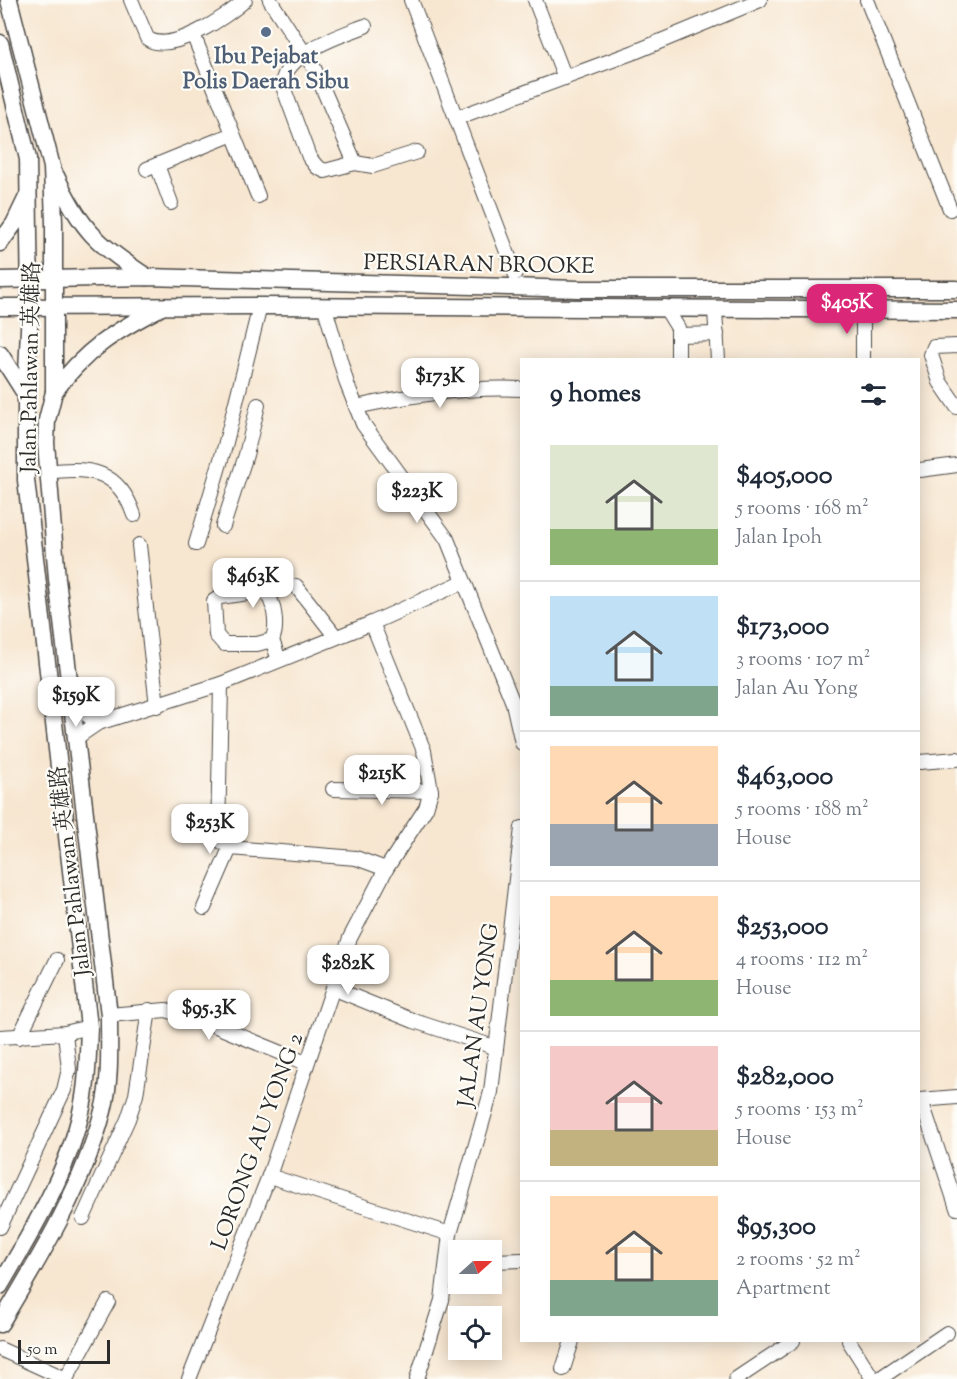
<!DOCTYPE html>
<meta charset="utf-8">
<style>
:root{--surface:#fff;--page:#f2f2f3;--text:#1f2937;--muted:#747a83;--line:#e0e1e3;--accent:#db2777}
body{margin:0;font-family:"Sorts Mill Goudy","Noto Serif SC",serif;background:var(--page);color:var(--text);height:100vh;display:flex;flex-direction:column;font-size:22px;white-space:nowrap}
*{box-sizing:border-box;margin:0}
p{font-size:20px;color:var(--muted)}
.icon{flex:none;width:33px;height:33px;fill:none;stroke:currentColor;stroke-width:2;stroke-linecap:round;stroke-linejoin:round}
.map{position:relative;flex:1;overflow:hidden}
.drawer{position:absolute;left:520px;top:358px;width:400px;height:984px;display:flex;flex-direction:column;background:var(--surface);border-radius:0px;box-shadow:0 3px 15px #0003}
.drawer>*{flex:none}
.needle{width:39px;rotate:69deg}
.buttons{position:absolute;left:448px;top:1240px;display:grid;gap:12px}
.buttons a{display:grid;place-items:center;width:54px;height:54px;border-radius:0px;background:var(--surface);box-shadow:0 3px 15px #0003;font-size:30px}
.scale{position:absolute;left:18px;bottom:15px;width:92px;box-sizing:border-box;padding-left:6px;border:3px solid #2b2b2b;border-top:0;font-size:16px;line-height:21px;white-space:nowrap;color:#2b2b2b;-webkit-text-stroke:4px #fdfcf7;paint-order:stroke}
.price{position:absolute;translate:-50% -51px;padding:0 14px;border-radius:12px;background:#fff;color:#222;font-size:20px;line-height:39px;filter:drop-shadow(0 2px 3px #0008)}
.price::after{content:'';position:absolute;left:50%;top:36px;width:18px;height:14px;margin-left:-9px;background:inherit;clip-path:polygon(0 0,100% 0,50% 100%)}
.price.on{background:var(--accent);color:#fff}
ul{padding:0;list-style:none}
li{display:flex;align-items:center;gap:18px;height:150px;padding:0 30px}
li+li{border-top:2px solid var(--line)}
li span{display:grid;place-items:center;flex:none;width:168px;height:120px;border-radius:0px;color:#555}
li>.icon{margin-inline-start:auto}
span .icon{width:72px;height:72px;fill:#fffc;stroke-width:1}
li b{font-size:26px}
h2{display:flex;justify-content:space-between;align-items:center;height:72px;padding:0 30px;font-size:26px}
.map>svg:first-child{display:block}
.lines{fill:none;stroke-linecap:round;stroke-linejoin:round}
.minor-casing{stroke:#4a4744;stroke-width:16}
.major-casing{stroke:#4a4744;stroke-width:19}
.minor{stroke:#fff;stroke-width:14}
.major{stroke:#fff;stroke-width:16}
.service-dot{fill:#5c6f8a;stroke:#fdfcf7;stroke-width:2}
.labels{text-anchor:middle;stroke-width:4.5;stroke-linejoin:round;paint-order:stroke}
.service-label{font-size:22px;font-weight:bold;fill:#4e5e75;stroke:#fdfcf7}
.street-label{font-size:22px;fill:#2b2b2b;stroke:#fdfcf7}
</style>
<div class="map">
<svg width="957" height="1379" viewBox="0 0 957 1379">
<rect width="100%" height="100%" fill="#fdfcf7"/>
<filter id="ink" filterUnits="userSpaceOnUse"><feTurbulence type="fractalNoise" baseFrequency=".0167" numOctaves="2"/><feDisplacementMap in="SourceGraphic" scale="12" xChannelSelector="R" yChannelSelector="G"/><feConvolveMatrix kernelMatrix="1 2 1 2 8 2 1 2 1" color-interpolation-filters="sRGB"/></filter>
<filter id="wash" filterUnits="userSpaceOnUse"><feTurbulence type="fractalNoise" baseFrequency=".008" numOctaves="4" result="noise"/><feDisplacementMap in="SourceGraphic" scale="24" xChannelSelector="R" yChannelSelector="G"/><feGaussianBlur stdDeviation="1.35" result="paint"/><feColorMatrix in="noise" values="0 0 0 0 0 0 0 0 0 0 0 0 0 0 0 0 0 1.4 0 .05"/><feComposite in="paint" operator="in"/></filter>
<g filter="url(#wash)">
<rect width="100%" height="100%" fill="#f7e6d0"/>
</g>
<g filter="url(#ink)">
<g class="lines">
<defs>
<g id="minor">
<path d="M131 0 147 38C169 56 228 16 245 0"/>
<polyline points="270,0 314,68 355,163 373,166 417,152"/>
<polyline points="411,0 515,273"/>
<polyline points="535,0 565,78"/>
<polyline points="867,0 950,209"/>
<polyline points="193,34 258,196"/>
<polyline points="456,118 637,51 760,0"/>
<path d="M355 163 325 171 317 167 309 157 282 84C287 52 339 36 365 26"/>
<polyline points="157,165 171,203"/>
<polyline points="147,169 233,134"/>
<polyline points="665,307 678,328 678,360"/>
<polyline points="325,308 347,384 363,424 447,539 513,703 522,743"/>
<polyline points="715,310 718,360"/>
<polyline points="678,335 717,334"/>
<polyline points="957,346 934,347 931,355 940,382 957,407"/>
<polyline points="863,360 863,310"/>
<path d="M356 407C410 395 467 386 522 389"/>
<polyline points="920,470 957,465"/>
<path d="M48 472C89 466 119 470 134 515"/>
<polyline points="223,526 246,455 258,405"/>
<polyline points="196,544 225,446 260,306"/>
<polyline points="139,545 157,706"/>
<polyline points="296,586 336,637"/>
<path d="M272 640 257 644H224L216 635 214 601 220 597 263 591C275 598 278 628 272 640L279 660"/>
<polyline points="221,684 218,839 230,848 356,858 386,869"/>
<polyline points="72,704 98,723"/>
<polyline points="76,738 98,723 221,684 372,623 463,582"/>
<polyline points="920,762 957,759"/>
<polyline points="333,789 431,791"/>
<polyline points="204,908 230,848"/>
<polyline points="335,989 414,1021 494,1047"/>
<polyline points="109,1015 166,1010 204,1021 306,1063"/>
<polyline points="0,1037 65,1033 89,1027"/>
<polyline points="19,1037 57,960"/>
<polyline points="920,1100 957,1097"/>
<polyline points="921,1100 957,1208"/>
<polyline points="269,1176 450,1234"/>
<polyline points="83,1218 128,1119 136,1095 149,1010"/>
<polyline points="0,1227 64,1090 69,1069 65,1033"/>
<polyline points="492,1261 522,1260"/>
<polyline points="849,1341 873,1379"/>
<polyline points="0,1349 66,1379"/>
<polyline points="563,1369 572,1341"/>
<polyline points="66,1379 108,1302"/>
<polyline points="189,1379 269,1176 350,938 386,869 426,808 431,791 424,751 372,623"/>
<polyline points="417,1379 442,1300 450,1234 491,1092 522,828"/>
<polyline points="736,1379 793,1341"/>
<polyline points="879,1379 947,1333"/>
</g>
<g id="major">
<path d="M0 43 28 159 30 307 26 395V480L89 1027C88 1050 88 1074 84 1097 73 1164 34 1228 0 1286"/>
<path d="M56 176C81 230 98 245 147 277"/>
<polyline points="0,243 14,224 27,197"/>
<polyline points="0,280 147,277 578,289 957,289"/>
<polyline points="0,307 260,306 957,310"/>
<polyline points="0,354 26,395"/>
<path d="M54 392C85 350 115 331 160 308"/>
<path d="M0 1324C40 1257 83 1187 103 1111 111 1080 109 1047 109 1015L57 579 46 443 47 420 54 392V223L52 167 9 0"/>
</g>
</defs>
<!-- minor casing -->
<use href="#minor" class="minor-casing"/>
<!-- major casing -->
<use href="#major" class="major-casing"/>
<!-- minor -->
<use href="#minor" class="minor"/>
<!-- major -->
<use href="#major" class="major"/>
</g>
</g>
<!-- markers -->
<circle class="service-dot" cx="266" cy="32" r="6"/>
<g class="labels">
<!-- service labels -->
<g class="service-label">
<text x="266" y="63">Ibu Pejabat<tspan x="266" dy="25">Polis Daerah Sibu</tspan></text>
</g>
<!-- street labels -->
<g class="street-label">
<text transform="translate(479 263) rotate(1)" y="8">PERSIARAN BROOKE</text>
<text transform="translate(29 367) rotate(-89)" y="8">Jalan Pahlawan 英雄路</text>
<text transform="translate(69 871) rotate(-97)" y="8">Jalan Pahlawan 英雄路</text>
<text transform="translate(477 1015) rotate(-82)" y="8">JALAN AU YONG</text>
<text transform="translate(256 1141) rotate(-70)" y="8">LORONG AU YONG 2</text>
</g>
</g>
</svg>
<div class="buttons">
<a><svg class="needle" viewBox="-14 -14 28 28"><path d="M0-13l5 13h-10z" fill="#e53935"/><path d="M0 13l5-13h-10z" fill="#747a83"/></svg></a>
<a><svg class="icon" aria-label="locate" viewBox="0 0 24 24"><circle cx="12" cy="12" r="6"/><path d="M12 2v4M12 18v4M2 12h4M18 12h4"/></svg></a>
</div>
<div class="scale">50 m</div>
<b class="price on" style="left:847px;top:335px">$405K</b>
<b class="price" style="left:440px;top:409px">$173K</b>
<b class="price" style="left:417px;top:524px">$223K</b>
<b class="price" style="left:253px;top:609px">$463K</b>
<b class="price" style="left:76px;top:728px">$159K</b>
<b class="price" style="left:382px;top:806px">$215K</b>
<b class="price" style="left:210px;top:855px">$253K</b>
<b class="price" style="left:348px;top:996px">$282K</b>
<b class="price" style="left:209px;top:1041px">$95.3K</b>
<section class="drawer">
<h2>9 homes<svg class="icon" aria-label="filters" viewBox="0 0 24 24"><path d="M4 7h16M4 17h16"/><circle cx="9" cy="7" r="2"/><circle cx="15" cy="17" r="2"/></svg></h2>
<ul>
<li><span style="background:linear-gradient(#dfe7d0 70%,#8fb573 0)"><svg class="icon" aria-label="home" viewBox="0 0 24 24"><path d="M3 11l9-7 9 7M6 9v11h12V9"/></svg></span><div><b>$405,000</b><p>5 rooms · 168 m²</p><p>Jalan Ipoh</p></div></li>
<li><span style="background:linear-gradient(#bfe0f5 75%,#7fa58c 0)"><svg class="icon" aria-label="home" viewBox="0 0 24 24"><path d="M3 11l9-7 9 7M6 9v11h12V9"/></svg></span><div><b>$173,000</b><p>3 rooms · 107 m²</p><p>Jalan Au Yong</p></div></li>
<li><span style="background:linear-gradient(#ffd9b3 65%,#9aa5b1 0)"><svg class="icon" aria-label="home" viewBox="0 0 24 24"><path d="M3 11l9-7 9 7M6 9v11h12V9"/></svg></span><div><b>$463,000</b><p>5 rooms · 188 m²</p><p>House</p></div></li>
<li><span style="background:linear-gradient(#ffd9b3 70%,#8fb573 0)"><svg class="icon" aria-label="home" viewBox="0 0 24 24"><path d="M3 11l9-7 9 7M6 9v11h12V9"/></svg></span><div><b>$253,000</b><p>4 rooms · 112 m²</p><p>House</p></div></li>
<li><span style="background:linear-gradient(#f6c9c9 70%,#c2b280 0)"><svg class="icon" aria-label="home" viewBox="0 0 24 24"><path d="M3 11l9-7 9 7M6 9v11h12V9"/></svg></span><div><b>$282,000</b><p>5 rooms · 153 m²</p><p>House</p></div></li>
<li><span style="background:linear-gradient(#ffd9b3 70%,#7fa58c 0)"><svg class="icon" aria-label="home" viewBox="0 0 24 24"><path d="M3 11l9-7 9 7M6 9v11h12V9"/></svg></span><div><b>$95,300</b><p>2 rooms · 52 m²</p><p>Apartment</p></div></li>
</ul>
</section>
</div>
